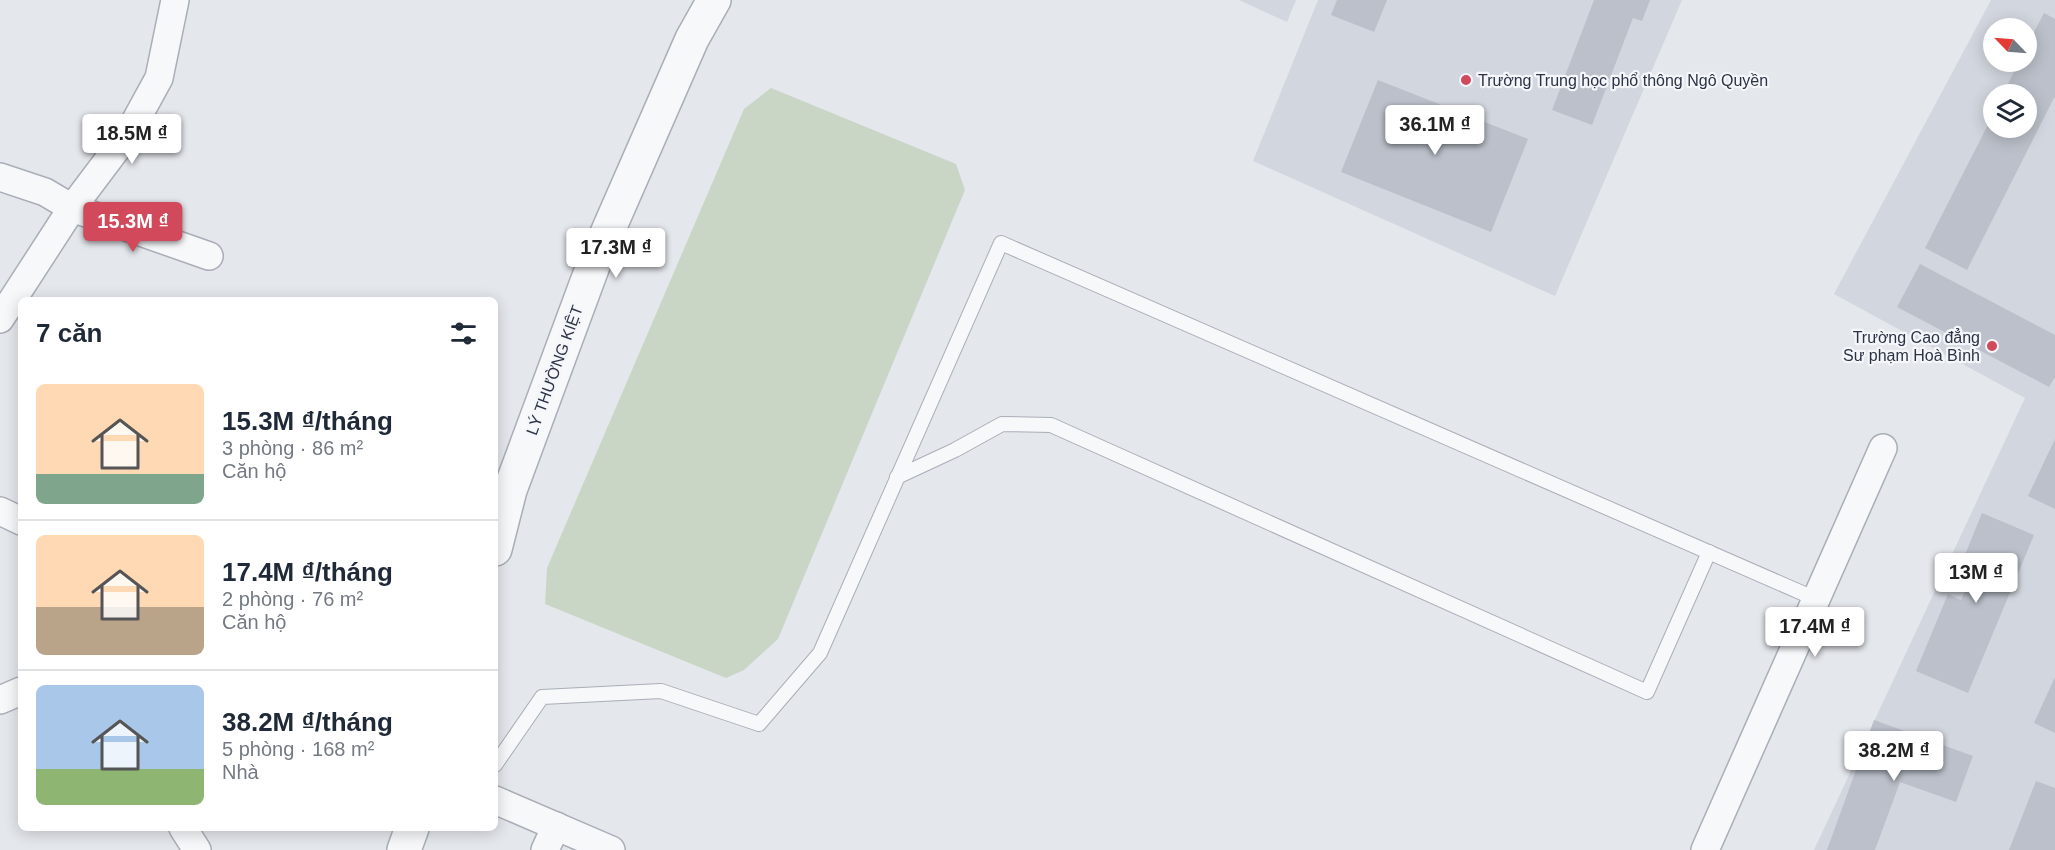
<!DOCTYPE html>
<html lang="vi">
<meta charset="utf-8">
<style>
:root{--surface:#fff;--page:#f2f2f3;--text:#1f2937;--muted:#747a83;--line:#e0e1e3;--accent:#d1495b}
body{margin:0;font-family:Arial,sans-serif;background:var(--page);color:var(--text);height:100vh;display:flex;flex-direction:column;font-size:22px;white-space:nowrap}
*{box-sizing:border-box;margin:0}
p{font-size:20px;color:var(--muted)}
.icon{flex:none;width:33px;height:33px;fill:none;stroke:currentColor;stroke-width:2;stroke-linecap:round;stroke-linejoin:round}
.map{position:relative;flex:1;overflow:hidden}
.panel{position:absolute;left:18px;top:297px;width:480px;height:534px;display:flex;flex-direction:column;background:var(--surface);border-radius:9px;box-shadow:0 3px 15px #0003}
.panel>*{flex:none}
.needle{width:39px;rotate:295deg}
.controls{position:absolute;left:1983px;top:18px;display:grid;gap:12px}
.controls a{display:grid;place-items:center;width:54px;height:54px;border-radius:50%;background:var(--surface);box-shadow:0 3px 15px #0003;font-size:30px}
.price{position:absolute;translate:-50% -51px;padding:0 14px;border-radius:6px;background:#fff;color:#222;font-size:20px;line-height:39px;filter:drop-shadow(0 2px 3px #0008)}
.price::after{content:'';position:absolute;left:50%;top:36px;width:18px;height:14px;margin-left:-9px;background:inherit;clip-path:polygon(0 0,100% 0,50% 100%)}
.price.current{background:var(--accent);color:#fff}
ul{padding:0;list-style:none}
li{display:flex;align-items:center;gap:18px;height:150px;padding:0 18px}
li+li{border-top:2px solid var(--line)}
li span{display:grid;place-items:center;flex:none;width:168px;height:120px;border-radius:9px;color:#555}
li>.icon{margin-inline-start:auto}
span .icon{width:72px;height:72px;fill:#fffc;stroke-width:1}
li b{font-size:26px}
h2{display:flex;justify-content:space-between;align-items:center;height:72px;padding:0 18px;font-size:26px}
.map>svg:first-child{display:block}
.built{fill:#d2d6de;fill-rule:evenodd}
.green{fill:#c9d6c5}
.building{fill:#bbc0ca}
.lines{fill:none;stroke-linecap:round;stroke-linejoin:round}
.service-casing{stroke:#a9aeb7;stroke-width:16}
.minor-casing{stroke:#a9aeb7;stroke-width:30}
.tertiary-casing{stroke:#a9aeb7;stroke-width:36}
.service{stroke:#f7f8fa;stroke-width:14}
.minor{stroke:#f7f8fa;stroke-width:27}
.tertiary{stroke:#f7f8fa;stroke-width:33}
.poi-dot{fill:#d1495b;stroke:#f4f6f9;stroke-width:2}
.labels{text-anchor:middle;stroke-width:4.5;stroke-linejoin:round;paint-order:stroke}
.poi-label{font-size:16px;fill:#2b3445;stroke:#f4f6f9;text-anchor:start}
.street-label{font-size:16px;fill:#2b3445;stroke:#f4f6f9}
</style>
<div class="map">
<svg width="2055" height="850" viewBox="0 0 2055 850">
<rect width="100%" height="100%" fill="#e4e7ec"/>
<!-- built -->
<g class="built">
<polygon points="1239,0 1296,0 1287,22"/>
<polygon points="1318,0 1682,0 1555,296 1253,161"/>
<path d="M1991 0H2055V850H1814L2025 398 1834 294ZM1994 28H2026V62H1994ZM1994 94H2026V128H1994Z"/>
</g>
<!-- green -->
<polygon class="green" points="771,88 956,164 965,190 778,639 744,670 726,678 545,604 547,568 744,109"/>
<!-- building -->
<g class="building">
<polygon points="1337,0 1387,0 1374,32 1331,15"/>
<polygon points="1594,0 1650,0 1642,21 1633,18 1592,125 1552,110"/>
<polygon points="2044,13 2055,19 2055,96 1967,270 1925,248 1994,113 1994,128 2026,128 2026,94 2003,94 2019,62 2026,62 2026,47"/>
<polygon points="1378,80 1528,139 1491,232 1341,172"/>
<polygon points="1920,264 2055,335 2055,377 2049,387 1897,307"/>
<polygon points="2055,439 2055,509 2028,496"/>
<polygon points="1982,513 2034,535 1968,693 1916,671 1948,594 1961,600 1973,572 1960,567"/>
<polygon points="2055,677 2055,733 2034,723"/>
<polygon points="1874,720 1973,756 1956,802 1900,782 1875,850 1827,850"/>
<polygon points="2036,781 2055,788 2055,850 2009,850"/>
</g>
<g class="lines">
<defs>
<g id="service">
<polyline points="897,477 955,450 1002,424 1051,425 1647,692 1709,552"/>
<polyline points="495,765 542,697 661,691 759,724 820,653 1001,243 1816,599"/>
</g>
<g id="minor">
<polyline points="0,177 45,192 72,208 130,131 159,78 175,0"/>
<polyline points="0,319 72,208 209,256"/>
<polyline points="0,511 21,521"/>
<polyline points="0,700 21,691"/>
<polyline points="495,800 611,850"/>
<polyline points="183,828 197,850"/>
<polyline points="545,850 556,826"/>
<polyline points="1705,850 1883,448"/>
</g>
<g id="tertiary">
<polyline points="495,549 510,490 594,263 692,39 714,0"/>
<polyline points="404,850 412,828"/>
</g>
</defs>
<!-- service casing -->
<use href="#service" class="service-casing"/>
<!-- minor casing -->
<use href="#minor" class="minor-casing"/>
<!-- tertiary casing -->
<use href="#tertiary" class="tertiary-casing"/>
<!-- service -->
<use href="#service" class="service"/>
<!-- minor -->
<use href="#minor" class="minor"/>
<!-- tertiary -->
<use href="#tertiary" class="tertiary"/>
</g>
<!-- markers -->
<g class="poi-dot">
<circle cx="1466" cy="80" r="6"/>
<circle cx="1992" cy="346" r="6"/>
</g>
<g class="labels">
<!-- poi labels -->
<g class="poi-label">
<text x="1478" y="86">Trường Trung học phổ thông Ngô Quyền</text>
<text x="1980" y="343" text-anchor="end">Trường Cao đẳng<tspan x="1980" dy="18">Sư phạm Hoà Bình</tspan></text>
</g>
<!-- street labels -->
<g class="street-label">
<text transform="translate(554 370) rotate(-70)" y="6">LÝ THƯỜNG KIỆT</text>
</g>
</g>
</svg>
<div class="controls">
<a><svg class="needle" viewBox="-14 -14 28 28"><path d="M0-13l5 13h-10z" fill="#e53935"/><path d="M0 13l5-13h-10z" fill="#747a83"/></svg></a>
<a><svg class="icon" aria-label="layers" viewBox="0 0 24 24"><path d="M12 4l9 5-9 5-9-5zM3 14l9 5 9-5"/></svg></a>
</div>
<b class="price" style="left:1435px;top:156px">36.1M ₫</b>
<b class="price" style="left:132px;top:165px">18.5M ₫</b>
<b class="price current" style="left:133px;top:253px">15.3M ₫</b>
<b class="price" style="left:616px;top:279px">17.3M ₫</b>
<b class="price" style="left:1976px;top:604px">13M ₫</b>
<b class="price" style="left:1815px;top:658px">17.4M ₫</b>
<b class="price" style="left:1894px;top:782px">38.2M ₫</b>
<section class="panel">
<h2>7 căn<svg class="icon" aria-label="filters" viewBox="0 0 24 24"><path d="M4 7h16M4 17h16"/><circle cx="9" cy="7" r="2"/><circle cx="15" cy="17" r="2"/></svg></h2>
<ul>
<li><span style="background:linear-gradient(#ffd9b3 75%,#7fa58c 0)"><svg class="icon" aria-label="home" viewBox="0 0 24 24"><path d="M3 11l9-7 9 7M6 9v11h12V9"/></svg></span><div><b>15.3M ₫/tháng</b><p>3 phòng · 86 m²</p><p>Căn hộ</p></div></li>
<li><span style="background:linear-gradient(#ffd9b3 60%,#b9a48a 0)"><svg class="icon" aria-label="home" viewBox="0 0 24 24"><path d="M3 11l9-7 9 7M6 9v11h12V9"/></svg></span><div><b>17.4M ₫/tháng</b><p>2 phòng · 76 m²</p><p>Căn hộ</p></div></li>
<li><span style="background:linear-gradient(#a9c7e8 70%,#8fb573 0)"><svg class="icon" aria-label="home" viewBox="0 0 24 24"><path d="M3 11l9-7 9 7M6 9v11h12V9"/></svg></span><div><b>38.2M ₫/tháng</b><p>5 phòng · 168 m²</p><p>Nhà</p></div></li>
</ul>
</section>
</div>
